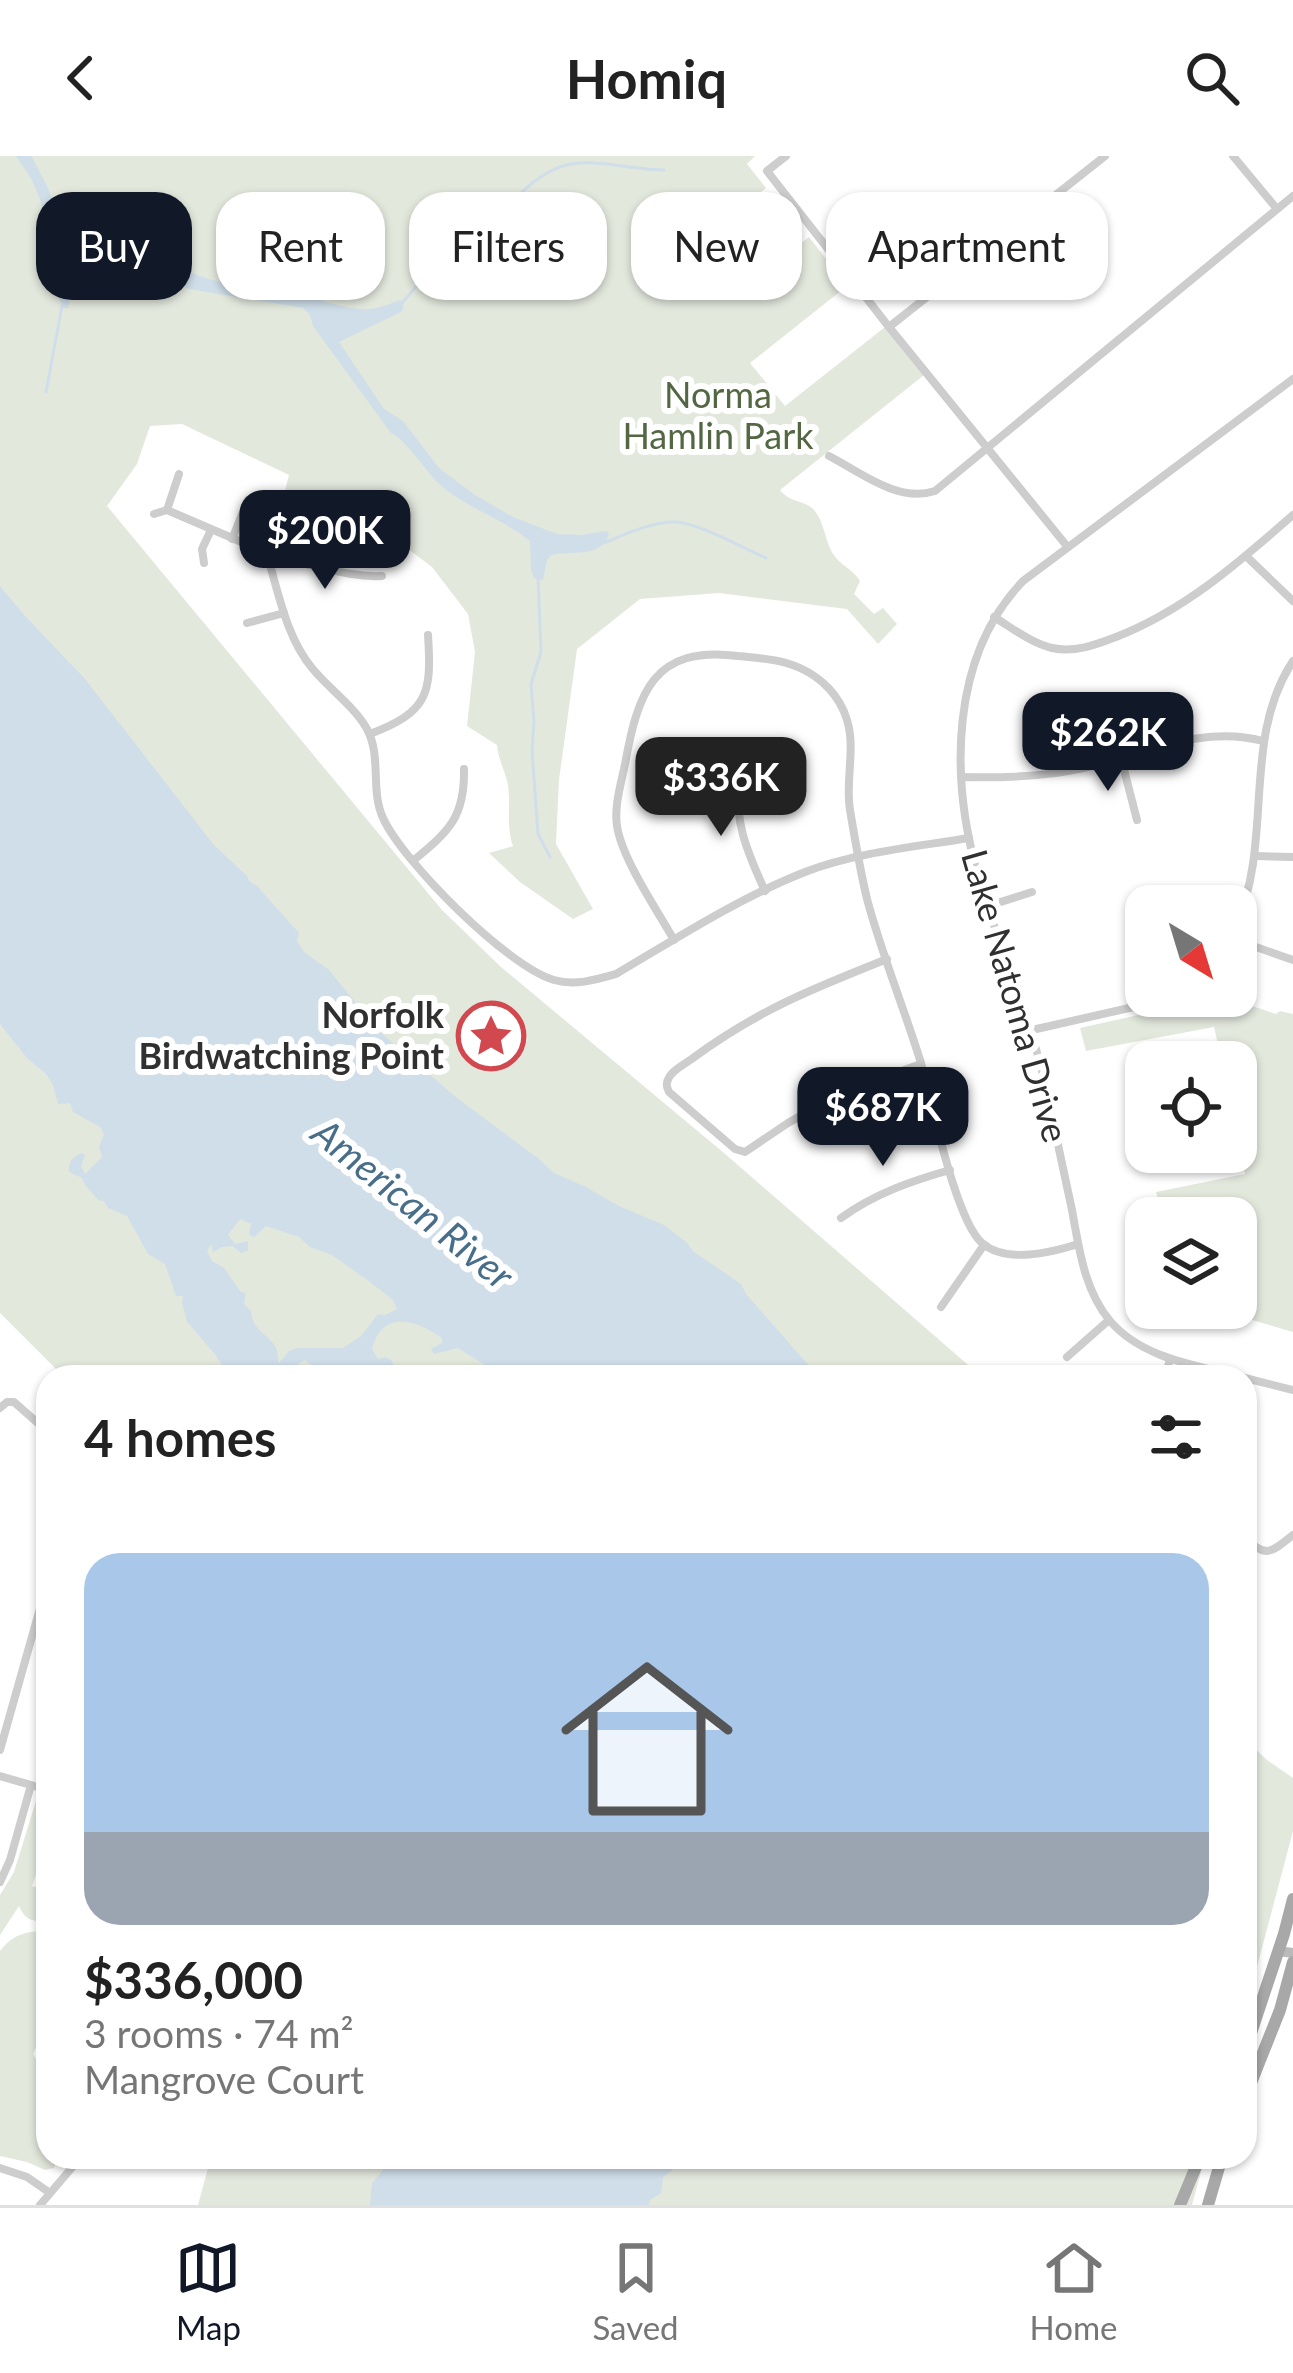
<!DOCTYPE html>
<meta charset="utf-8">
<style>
:root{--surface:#fff;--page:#f2f2f2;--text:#222;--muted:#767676;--line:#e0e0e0;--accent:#111827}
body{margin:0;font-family:Lato,sans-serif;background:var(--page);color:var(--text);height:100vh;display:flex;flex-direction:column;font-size:45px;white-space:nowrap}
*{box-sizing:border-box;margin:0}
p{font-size:39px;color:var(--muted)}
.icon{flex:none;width:66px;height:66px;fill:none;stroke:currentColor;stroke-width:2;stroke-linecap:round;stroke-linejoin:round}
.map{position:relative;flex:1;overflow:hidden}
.side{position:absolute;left:36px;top:1209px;width:1221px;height:804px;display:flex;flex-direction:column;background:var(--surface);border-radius:36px;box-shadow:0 3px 9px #0004}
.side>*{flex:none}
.hud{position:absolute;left:36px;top:36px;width:1221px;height:108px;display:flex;gap:24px}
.needle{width:78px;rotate:142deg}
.buttons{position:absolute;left:1125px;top:729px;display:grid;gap:24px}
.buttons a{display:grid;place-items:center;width:132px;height:132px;border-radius:24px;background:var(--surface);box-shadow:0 3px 9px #0004;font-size:60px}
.price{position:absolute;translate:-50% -102px;padding:0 27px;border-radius:24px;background:var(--accent);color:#fff;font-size:39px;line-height:78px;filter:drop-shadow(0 3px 6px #0008)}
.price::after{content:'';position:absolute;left:50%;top:72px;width:36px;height:27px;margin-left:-18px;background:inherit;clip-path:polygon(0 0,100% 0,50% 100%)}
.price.selected{background:#222;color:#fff}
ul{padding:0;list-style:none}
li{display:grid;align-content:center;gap:24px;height:636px;padding:0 48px}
li span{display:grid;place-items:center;height:372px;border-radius:36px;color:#555}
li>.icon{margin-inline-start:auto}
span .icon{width:216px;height:216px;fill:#fffc;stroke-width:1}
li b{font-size:51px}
h2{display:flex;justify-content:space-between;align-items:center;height:144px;padding:0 48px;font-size:51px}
.pill{padding:0 42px;border-radius:36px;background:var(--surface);box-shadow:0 3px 9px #0004;font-size:42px;line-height:108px}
.pill.selected{background:var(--accent);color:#fff}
header{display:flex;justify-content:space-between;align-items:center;height:156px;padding:0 48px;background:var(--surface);font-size:54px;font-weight:700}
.menu{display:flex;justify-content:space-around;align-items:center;height:168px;border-top:3px solid var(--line);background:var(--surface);font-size:33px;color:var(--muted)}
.menu a{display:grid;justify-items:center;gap:6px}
.menu .selected{color:var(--accent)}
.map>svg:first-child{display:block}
.green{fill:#e3e8dd}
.water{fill:#cfdee9;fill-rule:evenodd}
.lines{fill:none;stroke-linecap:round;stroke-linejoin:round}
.stream{stroke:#cfdee9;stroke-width:3}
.street{stroke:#cdcdcd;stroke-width:8}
.secondary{stroke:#bababa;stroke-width:10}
.primary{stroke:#a8a8a8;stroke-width:12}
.labels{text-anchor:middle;stroke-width:12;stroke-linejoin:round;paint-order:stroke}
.park-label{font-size:36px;fill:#536743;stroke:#fff}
.street-label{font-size:36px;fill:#303030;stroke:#fff}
.poi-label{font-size:36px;font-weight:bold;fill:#303030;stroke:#fff;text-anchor:end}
.water-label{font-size:39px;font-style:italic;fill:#486e89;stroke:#fff}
</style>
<header><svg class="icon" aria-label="back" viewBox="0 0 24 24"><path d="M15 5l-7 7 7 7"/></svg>Homiq<svg class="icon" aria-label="search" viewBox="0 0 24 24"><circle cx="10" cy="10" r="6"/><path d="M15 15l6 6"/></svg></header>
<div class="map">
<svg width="1293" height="2049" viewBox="0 0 1293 2049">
<rect width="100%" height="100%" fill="#fff"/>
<!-- green -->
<g class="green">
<path d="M0 0H755L747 8 766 32 716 72 756 122 809 81 847 130 750 207 785 250 885 171 924 219 780 334C792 348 802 343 813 353 824 364 825 385 833 398 841 410 853 413 860 425L854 438 874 458 883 452 897 468 878 488 847 453 719 437 640 443 577 493 559 624 556 688 593 753 573 763 520 726 489 697 513 690C506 671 511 650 508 629 505 614 498 603 497 589L467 570 475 496 468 458 432 411 384 375 282 346 289 319 182 268 150 270 137 308 107 350 442 754 501 811 724 997 982 1221H64L0 1157Z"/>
<polygon points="1182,840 1223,840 1276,858 1280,855 1293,858 1293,1176 1211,1152 1236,1152 1236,1062 1163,1062 1156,1036 1245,1018 1236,974 1236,906 1222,906 1214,871 1086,895 1080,872 1152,856"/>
<polygon points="1245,1583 1267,1604 1293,1622 1293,1675 1245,1856"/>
<path d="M48 1638V1683L32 1730 48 1735V1767C33 1764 26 1766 19 1750L0 1779V1739L14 1716 36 1645 41 1639Z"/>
<path d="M43 1775 48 1779V1888L37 1889 33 1898 48 1923V2001H57L54 2012 45 2014 27 2006 0 2000V1795C13 1779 23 1776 43 1775Z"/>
<polygon points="211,2001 1205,2001 1192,2049 198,2049"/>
</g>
<!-- water -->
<g class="water">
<path d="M16 0H31L33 3 48 32 61 70 66 101 78 114 91 117 94 108 98 111C112 112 126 109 140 110 156 111 165 115 179 106 200 133 265 127 298 137 320 143 340 152 363 153 376 154 389 148 400 144L404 151 401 156 339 186 384 253 403 265 439 312 475 339 513 361 557 378 580 379 607 375 609 379C599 403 572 394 551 399L547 404 543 424 534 422 531 414 530 385C504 364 471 353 445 333 424 316 413 290 390 276L313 170 310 159 303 152 189 133 161 121H118L76 126 72 128 68 152H64L56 137 57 100 47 79 41 46 32 24Z"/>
<path d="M0 430 26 461 85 523 214 689 247 720 250 726 257 730 299 777 297 785 305 797 328 813 379 875 401 894 457 942 539 1003 554 1017 584 1030 619 1050 664 1069 686 1086 694 1096 741 1128 746 1138 819 1221H511L509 1216 485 1209 458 1192 434 1198 431 1193 442 1187V1182C417 1164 382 1153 372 1193L378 1203 386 1201 392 1205 395 1214 403 1217 405 1221H328L323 1212 313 1210 305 1204 298 1208 297 1214H309L317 1221H234L225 1214 215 1198 187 1166 182 1147 183 1140H176L165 1108 148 1098 127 1060 108 1052 104 1045 98 1044 85 1029 82 1022 69 1016C68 1006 73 1000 82 997L85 999 81 1010 85 1018 102 1001 99 991 104 978 100 971 73 956 70 947 58 948 53 929 46 918 27 902 0 868ZM240 1063 251 1068 249 1079 254 1081 266 1070 299 1081 310 1091 332 1099 370 1126 393 1144 397 1153 385 1159 378 1158 361 1180 343 1192H298L289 1195 279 1207C277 1201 278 1195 275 1190 266 1176 252 1174 251 1155L244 1148 246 1137 241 1136 224 1112 212 1105 207 1095 211 1088 213 1096 222 1091 233 1090 241 1097 248 1095V1085L235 1088 228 1079Z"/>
<polygon points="394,2001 676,2001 670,2008 672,2014 663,2021 661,2037 650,2044 649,2049 370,2049 372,2027"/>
</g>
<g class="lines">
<!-- stream -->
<g class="stream">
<path d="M401 148C409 139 417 129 426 120 444 103 466 90 484 74 509 52 530 20 563 10 594 1 631 14 664 14"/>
<polyline points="46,236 62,150"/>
<path d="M604 387C626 378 653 365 677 366 700 368 743 392 766 402"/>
<polyline points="538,421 541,496 531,528 534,565 532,595 538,678 550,701"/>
</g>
<!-- street -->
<g class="street">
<polyline points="786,0 767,15 889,171 1066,389"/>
<polyline points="1233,0 1277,53"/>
<polyline points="889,171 1105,0"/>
<path d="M829 300C862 317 898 347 935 335L1293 40"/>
<polyline points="167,354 179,318"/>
<polyline points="154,358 167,354 253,391 268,402"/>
<polyline points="232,383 248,344"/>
<polyline points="1246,400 1293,445"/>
<path d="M268 402C279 439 287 482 312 512 329 533 354 550 367 573 382 601 370 634 383 662 403 706 508 811 554 824 575 830 595 824 616 818 677 782 739 742 805 716 857 696 915 691 969 682"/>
<path d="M268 402C307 404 342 422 382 420"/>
<polyline points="204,407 202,393 211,374"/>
<path d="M994 461C1012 472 1031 487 1052 492 1074 497 1095 489 1116 481 1185 454 1238 407 1293 359"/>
<polyline points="247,467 284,457"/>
<path d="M370 578C428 556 432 538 428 479"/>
<polyline points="1121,602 1137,664"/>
<path d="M737 618C736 668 744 689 765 735"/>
<path d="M962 621C1004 622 1051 621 1092 610 1148 596 1205 569 1263 585"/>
<polyline points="1256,700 1293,701"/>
<path d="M414 704C449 675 465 661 464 613"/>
<polyline points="988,750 1032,736"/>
<path d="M1236 769C1274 685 1241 583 1293 505"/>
<path d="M674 784C657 754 622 703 617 670 614 650 621 628 625 608 638 537 653 489 738 500 758 502 781 503 800 512 822 522 840 540 847 564 856 593 845 624 850 654 855 684 860 714 867 743 882 799 904 852 921 907 932 946 955 1063 982 1087 1006 1108 1050 1097 1078 1088"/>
<polyline points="1236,784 1293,804"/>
<polyline points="1139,797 1146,815"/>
<path d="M887 803C814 832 758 854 693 902 685 908 668 916 667 927 666 930 668 933 669 936L735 993 745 996 788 967 840 937 921 908"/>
<polyline points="1032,874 1138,850 1166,840"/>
<path d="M841 1062C874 1038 911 1025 950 1014"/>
<polyline points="941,1151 984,1089"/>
<polyline points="1067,1201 1109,1164"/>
<polyline points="1165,1221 1170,1203"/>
<path d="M1242 1221C1196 1209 1143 1203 1110 1165 1084 1134 1079 1092 1072 1054 1063 1012 1054 970 1045 928 1029 856 998 790 978 719 950 622 950 501 1023 425L1293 223"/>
<polyline points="1245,1222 1293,1234"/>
<polyline points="0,1252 7,1246 14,1246 48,1276"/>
<path d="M1245 1382C1267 1403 1271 1396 1293 1379"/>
<polyline points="0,1594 48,1424"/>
<polyline points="0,1620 48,1634"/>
<polyline points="0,1726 10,1704 31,1629"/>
<polyline points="0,2012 27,2021 50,2037"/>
<polyline points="40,2049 75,2008"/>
</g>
<!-- secondary -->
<polyline class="secondary" points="1279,1795 1293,1797"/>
<!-- primary -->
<g class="primary">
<polyline points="1245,1895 1284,1778 1293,1743"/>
<polyline points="1245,1942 1280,1854 1293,1806"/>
<polyline points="1180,2049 1200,2001"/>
<polyline points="1208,2049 1222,2001"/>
</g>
</g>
<!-- icons -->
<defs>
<symbol id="sight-ring" viewBox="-11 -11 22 22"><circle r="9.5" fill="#fff" stroke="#d1494f" stroke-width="1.5"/><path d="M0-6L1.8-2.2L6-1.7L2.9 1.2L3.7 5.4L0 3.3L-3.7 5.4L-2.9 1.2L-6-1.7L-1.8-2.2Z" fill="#d1494f"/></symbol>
</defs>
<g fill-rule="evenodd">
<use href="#sight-ring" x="453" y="842" width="76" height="76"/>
</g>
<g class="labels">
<!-- park labels -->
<g class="park-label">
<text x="718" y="252">Norma<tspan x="718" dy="41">Hamlin Park</tspan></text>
</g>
<!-- street labels -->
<g class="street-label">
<text transform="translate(1015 840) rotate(74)" y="13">Lake Natoma Drive</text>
</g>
<!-- poi labels -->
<g class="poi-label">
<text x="444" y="872">Norfolk<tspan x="444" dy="41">Birdwatching Point</tspan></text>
</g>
<!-- water labels -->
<g class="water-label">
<text transform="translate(413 1048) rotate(39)" y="14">American River</text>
</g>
</g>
</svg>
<div class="buttons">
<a><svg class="needle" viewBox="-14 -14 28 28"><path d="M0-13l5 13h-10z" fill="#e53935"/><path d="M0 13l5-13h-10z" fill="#767676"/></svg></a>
<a><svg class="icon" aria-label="locate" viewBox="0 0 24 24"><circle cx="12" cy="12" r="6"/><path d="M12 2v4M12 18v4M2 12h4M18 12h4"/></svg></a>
<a><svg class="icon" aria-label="layers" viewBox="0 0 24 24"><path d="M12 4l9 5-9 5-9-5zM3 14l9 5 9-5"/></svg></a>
</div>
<b class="price" style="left:325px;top:436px">$200K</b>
<b class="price" style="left:1108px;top:638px">$262K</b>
<b class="price selected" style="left:721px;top:683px">$336K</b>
<b class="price" style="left:883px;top:1013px">$687K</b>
<div class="hud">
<a class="pill selected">Buy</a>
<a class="pill">Rent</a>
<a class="pill">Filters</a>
<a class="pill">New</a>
<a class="pill">Apartment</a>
</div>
<section class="side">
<h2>4 homes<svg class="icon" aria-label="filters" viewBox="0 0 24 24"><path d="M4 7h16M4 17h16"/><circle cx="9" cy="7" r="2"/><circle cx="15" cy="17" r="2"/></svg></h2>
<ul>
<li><span style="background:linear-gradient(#a9c7e8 75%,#9aa5b1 0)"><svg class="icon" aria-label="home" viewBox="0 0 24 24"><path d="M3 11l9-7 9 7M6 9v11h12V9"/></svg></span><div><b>$336,000</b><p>3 rooms · 74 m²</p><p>Mangrove Court</p></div></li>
</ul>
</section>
</div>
<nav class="menu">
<a class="selected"><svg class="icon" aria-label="map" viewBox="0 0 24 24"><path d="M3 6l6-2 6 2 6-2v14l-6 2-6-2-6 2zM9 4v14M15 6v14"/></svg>Map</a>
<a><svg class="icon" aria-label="saved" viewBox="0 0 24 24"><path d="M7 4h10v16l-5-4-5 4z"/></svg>Saved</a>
<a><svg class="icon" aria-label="home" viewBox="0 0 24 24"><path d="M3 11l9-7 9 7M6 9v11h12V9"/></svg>Home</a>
</nav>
